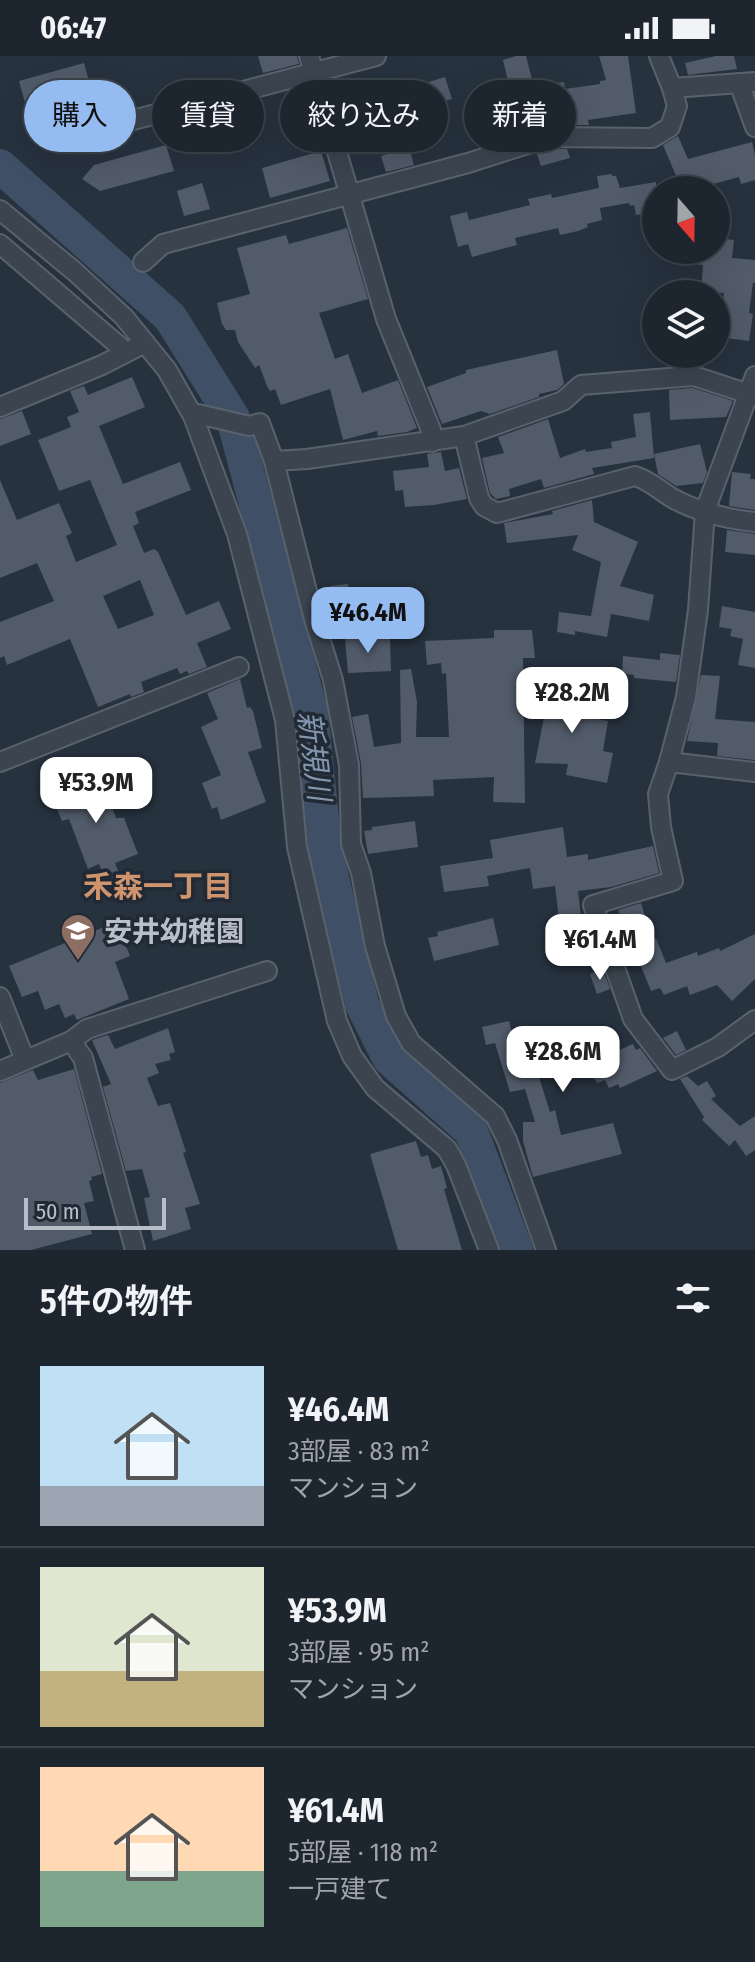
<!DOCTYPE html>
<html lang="ja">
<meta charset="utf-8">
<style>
:root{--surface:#1d262f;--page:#2a323b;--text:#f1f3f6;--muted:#a0a5aa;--line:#3b434b;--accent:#95bcf1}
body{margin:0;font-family:"Fira Sans Condensed","Noto Sans JP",sans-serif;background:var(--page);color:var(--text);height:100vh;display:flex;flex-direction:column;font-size:30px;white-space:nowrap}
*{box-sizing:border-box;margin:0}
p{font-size:26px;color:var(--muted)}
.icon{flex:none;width:44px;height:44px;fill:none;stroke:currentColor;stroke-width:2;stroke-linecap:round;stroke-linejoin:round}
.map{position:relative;height:1194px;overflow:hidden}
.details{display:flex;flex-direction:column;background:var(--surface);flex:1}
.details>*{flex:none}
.guide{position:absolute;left:24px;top:24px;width:708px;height:72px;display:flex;gap:16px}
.needle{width:52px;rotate:160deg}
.controls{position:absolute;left:642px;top:120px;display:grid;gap:16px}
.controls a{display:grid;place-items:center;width:88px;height:88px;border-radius:50%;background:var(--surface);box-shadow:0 8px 32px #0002,0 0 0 2px var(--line);font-size:40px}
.scale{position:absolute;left:24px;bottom:20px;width:142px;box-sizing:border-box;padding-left:8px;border:4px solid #b8bfc9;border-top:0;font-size:22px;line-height:28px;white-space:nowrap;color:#b8bfc9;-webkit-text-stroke:6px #202934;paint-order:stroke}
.price{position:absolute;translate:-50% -68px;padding:0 18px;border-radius:16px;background:#fff;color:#222;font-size:26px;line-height:52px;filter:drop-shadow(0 2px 4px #0008)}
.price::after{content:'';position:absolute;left:50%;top:48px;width:24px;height:18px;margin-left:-12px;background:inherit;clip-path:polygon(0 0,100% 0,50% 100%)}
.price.current{background:var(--accent);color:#111}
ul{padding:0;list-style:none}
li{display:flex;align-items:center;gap:24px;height:200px;padding:0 40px}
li+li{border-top:2px solid var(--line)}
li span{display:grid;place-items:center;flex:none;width:224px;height:160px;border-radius:0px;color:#555}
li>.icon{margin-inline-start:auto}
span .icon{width:96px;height:96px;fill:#fffc;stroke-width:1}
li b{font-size:34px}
h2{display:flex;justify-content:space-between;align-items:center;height:96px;padding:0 40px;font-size:34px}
.pill{padding:0 28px;border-radius:36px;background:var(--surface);box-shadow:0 8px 32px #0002,0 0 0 2px var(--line);font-size:28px;line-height:72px}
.pill.current{background:var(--accent);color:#111}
.status{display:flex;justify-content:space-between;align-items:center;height:56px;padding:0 40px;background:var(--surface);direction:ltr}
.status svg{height:22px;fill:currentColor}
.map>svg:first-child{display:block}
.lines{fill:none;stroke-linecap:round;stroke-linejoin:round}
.river{stroke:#3f5066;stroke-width:34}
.building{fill:#515b69;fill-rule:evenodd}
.minor-casing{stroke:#59626c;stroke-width:22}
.minor{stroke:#3b444f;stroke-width:18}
.labels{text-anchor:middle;stroke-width:7;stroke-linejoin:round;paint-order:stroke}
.poi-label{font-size:28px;font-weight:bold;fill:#b8bfc9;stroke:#202934;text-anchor:start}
.water-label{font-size:30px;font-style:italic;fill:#8296ae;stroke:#202934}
.neighbourhood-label{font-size:30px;font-weight:bold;fill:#ce946e;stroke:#202934}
</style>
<div class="status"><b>06:47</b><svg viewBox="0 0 49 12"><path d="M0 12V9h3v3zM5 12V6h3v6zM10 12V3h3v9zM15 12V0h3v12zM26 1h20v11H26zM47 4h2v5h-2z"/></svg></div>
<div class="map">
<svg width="755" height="1194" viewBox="0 0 755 1194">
<rect width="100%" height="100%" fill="#27323f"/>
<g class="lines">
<!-- river -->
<polyline class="river" points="0,110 170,261 233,362 311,655 325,792 362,948 389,1002 471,1075 516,1194"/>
</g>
<!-- building -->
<g class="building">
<polygon points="258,0 297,0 299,8 263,17"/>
<polygon points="516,0 526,0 534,31 564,26 565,33 600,28 600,25 606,24 599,0 628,0 636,57 588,64 589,69 550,69 531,75 529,70 523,70 522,62 519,62 515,36 511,37 503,4"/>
<polygon points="716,0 734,0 737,13 688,19 685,7"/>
<polygon points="84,7 92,36 27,54 19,25"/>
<polygon points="445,21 452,43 428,50 422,28"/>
<polygon points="678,80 688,103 752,86 755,99 755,124 741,128 739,121 706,130 707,134 682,134 663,89"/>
<polygon points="166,89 174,115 100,135 82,123 94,109"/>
<polygon points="409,91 414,109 386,116 381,100"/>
<polygon points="552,93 567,93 570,102 541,110 537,98"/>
<polygon points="321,95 330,125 270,142 262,112"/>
<polygon points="612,118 612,120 616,120 620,132 656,126 656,156 636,159 634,149 630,150 629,147 600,152 602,164 587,168 588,171 578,175 560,179 558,172 515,182 517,189 472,201 468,188 458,191 450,160 467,156 469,164 530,149 528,143 551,138 552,142 599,132 597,120"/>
<polygon points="202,127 210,153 184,160 177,135"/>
<polygon points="347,172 368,243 319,257 335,303 348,298 362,337 398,324 417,372 407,376 378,380 377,375 343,384 330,333 281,349 275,333 270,335 267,330 259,309 255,312 238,286 235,274 226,274 222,268 217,247 250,238 237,192 286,179 289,188"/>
<polygon points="716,182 734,184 732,202 755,204 755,227 753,227 749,257 753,258 749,285 719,281 724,237 701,235 703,209 694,208 695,194 716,194"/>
<polygon points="557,294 564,328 557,334 539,338 539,341 490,358 481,355 442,368 427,331 466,317 466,314"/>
<path d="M132 321 145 351 99 370 123 428 180 406 191 434 135 456 139 467 133 470 144 497 154 493 158 496 186 559 219 545 231 573 197 587 207 611 189 618 187 615 180 618 177 612 141 626 144 636 131 641 130 638 98 651 70 583 7 609 4 600 0 602V566L54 545 37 507 0 522V424L17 464 59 447 72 477 66 480 76 506 117 489 90 424 59 435 38 384 71 371 67 361 79 356 70 335 84 330 88 339ZM140 524 154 559 118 573 103 540Z"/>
<polygon points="693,332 733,345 726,361 670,364 669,334"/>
<polygon points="22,355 31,378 0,390 0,363"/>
<polygon points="650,356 654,402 592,412 594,418 544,432 541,423 509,433 510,440 496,443 490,437 482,402 504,397 498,381 548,363 560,402 585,393 586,396 612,392 611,386 636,381 633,358"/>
<polygon points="700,388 707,416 703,427 676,430 658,418 654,398"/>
<polygon points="441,396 445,415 459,412 467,443 434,449 405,451 403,434 395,435 393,415 429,411 427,398"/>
<polygon points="732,416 751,418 750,423 755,423 755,454 729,450"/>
<polygon points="592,444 594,466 638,486 620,530 654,539 649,565 611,558 607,581 575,575 575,579 557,576 559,556 591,560 601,506 572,494 578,479 507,487 504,467 553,458 552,455"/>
<polygon points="727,474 755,478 755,499 725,496"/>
<polygon points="348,528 351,558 333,560 330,530"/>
<polygon points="722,550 755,556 755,612 738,609 743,583 730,580 732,573 719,571"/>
<polygon points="494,574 532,574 535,602 523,602 525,747 493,746 494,721 433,724 434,740 363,742 361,707 352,661 368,658 374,691 401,687 400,614 411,613 417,646 416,681 449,681 446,617 442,618 441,607 427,609 425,585 494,582"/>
<polygon points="390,582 391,615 348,617 345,583"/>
<polygon points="660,597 680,599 676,626 634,622 634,619 622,618 623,600 660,604"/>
<polygon points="554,611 574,615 565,657 608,665 603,695 613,697 607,727 566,719 568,708 535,707"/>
<polygon points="701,619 720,620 715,663 755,666 755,704 717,700 718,687 687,685"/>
<polygon points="240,623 247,652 250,651 253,655 262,692 248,696 266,746 221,764 217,751 212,753 202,727 221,719 201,671 218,663 207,637"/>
<polygon points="99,717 116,762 124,762 138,798 115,807 121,823 107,828 99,808 88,813 69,763 62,765 51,739 68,732 67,729"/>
<polygon points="415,765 418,791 368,798 364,775 372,774 372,771"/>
<polygon points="563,771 567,801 588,798 588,804 653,790 659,817 611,831 578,835 581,861 559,863 555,830 533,833 530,812 487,820 489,830 444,836 440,810 493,802 490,784"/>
<polygon points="641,847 652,883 656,882 666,907 697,896 698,900 719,892 720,895 755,878 755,923 732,945 717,929 690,939 687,930 664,939 660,932 651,935 618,854"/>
<polygon points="493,862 499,889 434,905 428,882 438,880 437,876"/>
<polygon points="116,866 130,900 115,906 129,943 77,964 74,958 65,962 59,948 45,954 38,935 22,941 9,910"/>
<polygon points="603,913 610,933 597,938 590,918"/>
<polygon points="509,965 515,989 570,977 573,991 591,983 597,997 613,990 615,996 633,988 636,994 640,992 657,1015 620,1032 618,1028 609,1032 605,1024 598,1027 592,1021 588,1022 581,1008 538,1018 550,1056 555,1054 561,1079 613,1067 622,1098 533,1121 523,1085 523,1066 535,1066 525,1033 510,1036 495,987 486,989 482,971"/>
<polygon points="168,972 175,996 169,998 171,1004 155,1008 159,1017 147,1022 158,1050 170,1047 186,1096 183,1097 200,1148 185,1152 191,1173 153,1185 144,1142 150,1141 142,1113 126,1115 103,1031 111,1028 92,984 108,979 115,993"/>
<polygon points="677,975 686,994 676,999 663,982"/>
<polygon points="74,1013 102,1118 91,1121 92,1124 89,1125 94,1145 84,1147 92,1178 31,1194 0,1194 0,1027 33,1014 38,1024"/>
<polygon points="687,1020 698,1030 707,1025 716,1040 711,1043 740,1070 755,1060 755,1094 746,1100 735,1084 729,1090 702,1064 704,1061 680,1023"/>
<polygon points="416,1085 421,1101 428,1099 432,1113 441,1110 447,1132 444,1133 462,1194 398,1194 370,1098"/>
</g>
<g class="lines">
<defs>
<g id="minor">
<polyline points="309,0 386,263 431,374 432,386"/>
<polyline points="659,0 672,32 755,26"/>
<polyline points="739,27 755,71"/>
<polyline points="99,73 376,0"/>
<polyline points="0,154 74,215 124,261 145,287"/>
<polyline points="0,188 125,295"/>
<polyline points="143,206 163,188 468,107 550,81 652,82 670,71 677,50 672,32"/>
<polyline points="755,320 705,455 698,554 686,641 669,706 658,738 661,771 673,825 593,849 633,963 672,1014 718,991 755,964"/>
<polyline points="0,351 102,309 145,287 167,314 193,360 237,478 285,664 297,791 337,965 352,1000 375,1032 447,1093 456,1109 489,1194"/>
<polyline points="193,360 198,358 249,370 260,367 274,405 314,563 333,624 349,709 351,788 361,817 375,890 396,960 411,987 495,1060 507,1084 546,1194"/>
<path d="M464 380 479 442 484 450 497 457 635 420C651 425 660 435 674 443 700 457 727 463 755 466"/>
<polyline points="274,405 307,403 464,380 563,345 581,329 694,320 755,340"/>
<polyline points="0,706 239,611"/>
<polyline points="669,706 755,716"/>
<polyline points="0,941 25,1004"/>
<polyline points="71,985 83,1002 135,1194"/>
<polyline points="0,1015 71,985 87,973 267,915"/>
</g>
</defs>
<!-- minor casing -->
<use href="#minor" class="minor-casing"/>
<!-- minor -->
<use href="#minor" class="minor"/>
</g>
<!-- icons -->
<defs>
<symbol id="school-pin" viewBox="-11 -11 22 30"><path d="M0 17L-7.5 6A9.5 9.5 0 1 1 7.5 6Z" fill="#8d6e63" stroke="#202934"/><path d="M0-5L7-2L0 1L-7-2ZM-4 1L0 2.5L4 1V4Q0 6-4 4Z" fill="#fff"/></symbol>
</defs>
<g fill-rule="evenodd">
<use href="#school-pin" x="58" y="855" width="40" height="54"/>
</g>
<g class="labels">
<!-- poi labels -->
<g class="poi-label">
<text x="104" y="885">安井幼稚園</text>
</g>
<!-- water labels -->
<g class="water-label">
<text transform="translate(314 700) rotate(83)" y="10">新規川</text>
</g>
<!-- neighbourhood labels -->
<g class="neighbourhood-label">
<text x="158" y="841">禾森一丁目</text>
</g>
</g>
</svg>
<div class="controls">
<a><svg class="needle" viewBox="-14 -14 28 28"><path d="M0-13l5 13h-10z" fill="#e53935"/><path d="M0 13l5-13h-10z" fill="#a0a5aa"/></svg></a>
<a><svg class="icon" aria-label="layers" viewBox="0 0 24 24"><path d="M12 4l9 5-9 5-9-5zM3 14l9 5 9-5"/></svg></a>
</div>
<div class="scale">50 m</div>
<b class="price current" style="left:368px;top:599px">¥46.4M</b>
<b class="price" style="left:572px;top:679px">¥28.2M</b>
<b class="price" style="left:96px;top:769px">¥53.9M</b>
<b class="price" style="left:600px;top:926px">¥61.4M</b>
<b class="price" style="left:563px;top:1038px">¥28.6M</b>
<div class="guide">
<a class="pill current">購入</a>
<a class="pill">賃貸</a>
<a class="pill">絞り込み</a>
<a class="pill">新着</a>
</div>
</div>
<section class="details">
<h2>5件の物件<svg class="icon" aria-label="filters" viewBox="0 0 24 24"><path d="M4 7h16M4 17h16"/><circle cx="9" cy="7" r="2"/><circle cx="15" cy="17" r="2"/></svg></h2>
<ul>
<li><span style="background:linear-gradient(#bfe0f5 75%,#9aa5b1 0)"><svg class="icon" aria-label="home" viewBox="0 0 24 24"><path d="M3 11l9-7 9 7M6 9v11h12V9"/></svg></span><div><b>¥46.4M</b><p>3部屋 · 83 m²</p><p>マンション</p></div></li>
<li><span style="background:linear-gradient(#dfe7d0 65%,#c2b280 0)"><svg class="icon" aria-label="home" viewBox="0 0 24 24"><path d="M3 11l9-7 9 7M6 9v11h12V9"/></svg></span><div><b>¥53.9M</b><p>3部屋 · 95 m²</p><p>マンション</p></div></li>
<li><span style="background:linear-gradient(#ffd9b3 65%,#7fa58c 0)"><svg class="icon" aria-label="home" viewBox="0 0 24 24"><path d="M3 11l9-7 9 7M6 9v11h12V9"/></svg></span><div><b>¥61.4M</b><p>5部屋 · 118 m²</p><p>一戸建て</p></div></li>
</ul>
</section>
